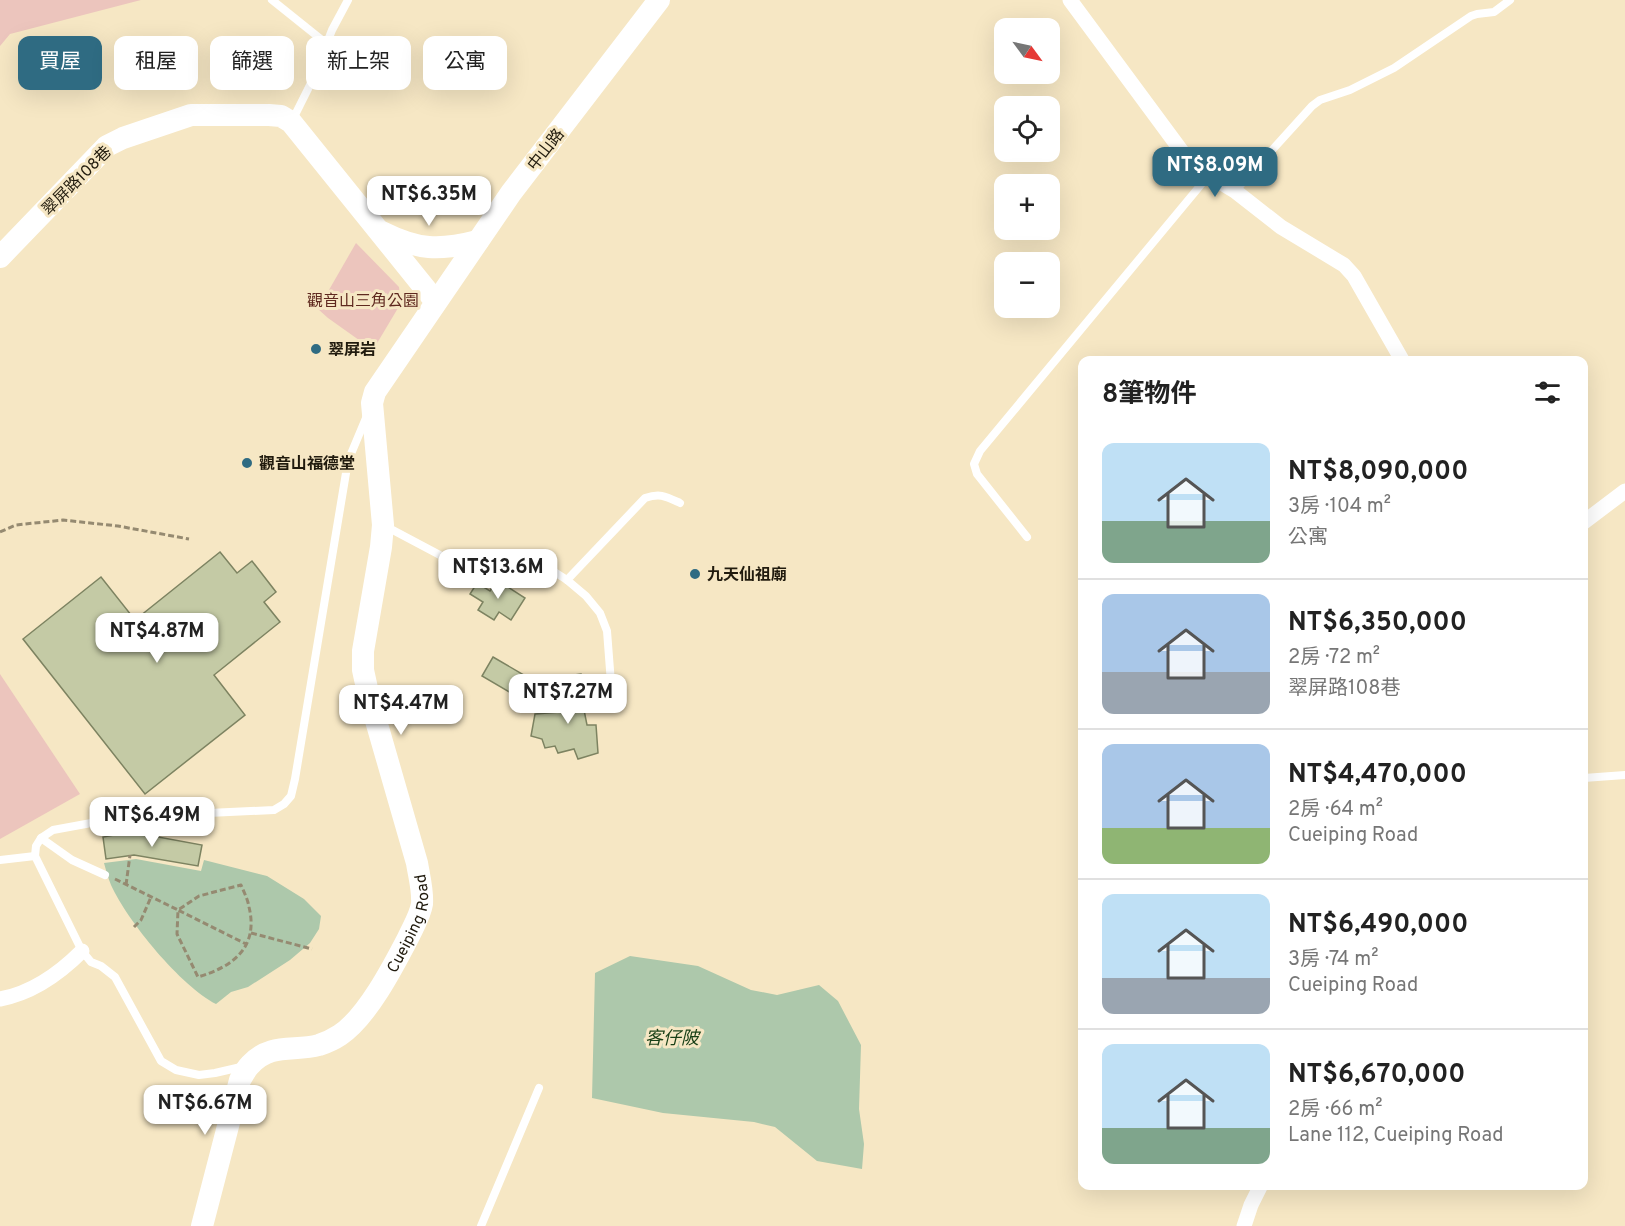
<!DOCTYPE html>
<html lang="zh-TW">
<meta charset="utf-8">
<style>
:root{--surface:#fff;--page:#f6f6f6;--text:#222;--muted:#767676;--line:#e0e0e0;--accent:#2f6b82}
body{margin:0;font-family:Overpass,"Noto Sans TC",sans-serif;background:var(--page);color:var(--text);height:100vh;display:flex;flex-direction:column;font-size:22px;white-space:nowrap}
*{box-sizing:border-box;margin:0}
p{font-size:20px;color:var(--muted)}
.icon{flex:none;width:33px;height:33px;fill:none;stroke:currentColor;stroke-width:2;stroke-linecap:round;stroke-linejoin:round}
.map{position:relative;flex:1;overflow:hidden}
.side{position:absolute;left:1078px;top:356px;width:510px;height:834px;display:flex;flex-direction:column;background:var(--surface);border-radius:12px;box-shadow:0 6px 24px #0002}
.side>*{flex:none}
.guide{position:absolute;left:18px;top:36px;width:570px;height:54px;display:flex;gap:12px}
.needle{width:39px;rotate:123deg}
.controls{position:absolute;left:994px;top:18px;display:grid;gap:12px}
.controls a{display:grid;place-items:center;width:66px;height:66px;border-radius:12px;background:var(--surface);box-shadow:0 6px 24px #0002;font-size:30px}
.price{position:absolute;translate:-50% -51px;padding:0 14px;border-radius:12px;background:#fff;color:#222;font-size:20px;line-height:39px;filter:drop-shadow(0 2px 3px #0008)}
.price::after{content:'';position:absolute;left:50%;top:36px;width:18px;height:14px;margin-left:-9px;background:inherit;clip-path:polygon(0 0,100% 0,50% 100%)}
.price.selected{background:var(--accent);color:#fff}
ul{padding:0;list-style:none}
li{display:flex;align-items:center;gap:18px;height:150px;padding:0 24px}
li+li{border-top:2px solid var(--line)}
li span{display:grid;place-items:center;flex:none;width:168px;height:120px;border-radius:12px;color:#555}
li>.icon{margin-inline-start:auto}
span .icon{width:72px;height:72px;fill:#fffc;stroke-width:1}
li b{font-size:26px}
h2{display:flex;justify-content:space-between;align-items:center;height:72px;padding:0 24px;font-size:26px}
.pill{padding:0 21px;border-radius:12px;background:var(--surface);box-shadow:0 6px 24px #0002;font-size:21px;line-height:54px}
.pill.selected{background:var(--accent);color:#fff}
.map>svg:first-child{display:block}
.green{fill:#ecc5bd}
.water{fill:#adc8ab}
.building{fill:#c4caa5;stroke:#7d8361;stroke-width:1.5}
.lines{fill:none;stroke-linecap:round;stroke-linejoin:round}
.path{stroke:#958a71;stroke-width:3;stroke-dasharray:6 3;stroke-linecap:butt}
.lane{stroke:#fff;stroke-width:8}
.street{stroke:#fff;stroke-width:15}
.secondary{stroke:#fff;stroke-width:22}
.poi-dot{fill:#2f6b82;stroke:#f6e7c4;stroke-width:2}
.labels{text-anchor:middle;stroke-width:6;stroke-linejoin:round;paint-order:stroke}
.street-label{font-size:16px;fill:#211b0e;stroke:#f6e7c4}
.park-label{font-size:16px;fill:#5f291f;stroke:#f6e7c4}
.poi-label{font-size:16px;font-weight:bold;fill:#211b0e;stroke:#f6e7c4;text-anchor:start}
.water-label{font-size:18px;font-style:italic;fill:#183f16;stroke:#f6e7c4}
</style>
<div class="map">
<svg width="1625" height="1226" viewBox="0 0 1625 1226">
<rect width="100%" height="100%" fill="#f6e7c4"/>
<!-- green -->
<g class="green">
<polygon points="0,0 141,0 10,34 0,46"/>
<polygon points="356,243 399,287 401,303 373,350 328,318 318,309"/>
<polygon points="0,674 80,794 0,839"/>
</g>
<!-- water -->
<g class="water">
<path d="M136 859 201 871 204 860 267 876 304 899 321 916 319 929 310 943 290 960 248 987 231 992 216 1004C181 986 128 922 111 885 108 878 106 870 104 863Z"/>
<polygon points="630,956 698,966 751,990 777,995 819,985 838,1001 861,1045 859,1109 864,1144 862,1169 817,1161 775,1127 754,1122 663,1113 592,1098 595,973"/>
</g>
<!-- building -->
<g class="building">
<polygon points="220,552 237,573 252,561 276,592 264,602 280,622 214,675 245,715 145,794 23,639 101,577 135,620"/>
<polygon points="497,580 525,598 511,620 499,612 494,620 478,610 483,602 470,594 477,583 490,591"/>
<polygon points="493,657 529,678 518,697 482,676"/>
<polygon points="581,674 585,700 582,700 587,725 596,725 598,753 578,759 574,749 558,753 555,746 545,748 542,739 531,736 535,714 572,711 567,676"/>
<polygon points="131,832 202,845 198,866 134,855 106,859 103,837"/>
</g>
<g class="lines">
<!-- path -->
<g class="path">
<polyline points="0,532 16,525 63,520 118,526 189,539"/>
<path d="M115 879 178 910 199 896 241 885C244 892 248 900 249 907 259 948 232 967 198 977L177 934 178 910 246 944"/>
<polyline points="126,885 130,855"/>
<polyline points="134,927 141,920 151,897"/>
<polyline points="251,933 312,949"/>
</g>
<!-- lane -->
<g class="lane">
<polyline points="272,0 327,44"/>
<polyline points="292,121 313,79 332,30 348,0"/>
<polyline points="1235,191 1312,106 1320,100 1350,90 1394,68 1471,16 1477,14 1494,12 1510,0"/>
<polyline points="387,527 470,571 532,568 553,571 567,580 586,596 600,613 607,631 611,683"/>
<polyline points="1027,537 977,474 974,464 980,451 1209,175"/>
<path d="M567 580 645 498C660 493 665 496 680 503"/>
<polyline points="1584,778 1625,775"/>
<polyline points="41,838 72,860 105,875"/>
<polyline points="0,860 35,856"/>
<polyline points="241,1067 215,1073 199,1075 176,1070 161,1061 115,977 101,966 91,962 82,951 35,856 36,846 41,838 53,830 124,817 274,810 284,804 291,796 295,779 348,461 366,418"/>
<polyline points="481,1226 539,1088"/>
</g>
<!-- street -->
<g class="street">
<polyline points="1070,0 1183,153 1197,168 1235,191 1281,227 1344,265 1354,276 1402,360"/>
<polyline points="1584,522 1625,491"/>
<path d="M0 999C33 993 59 974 82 951"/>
<polyline points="1244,1226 1251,1205 1261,1185"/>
</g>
<!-- secondary -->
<g class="secondary">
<path d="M382 232C418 250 439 251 478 241"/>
<polyline points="0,257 107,146 123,138 191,115 269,115 281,116 291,122 436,302"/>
<path id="s1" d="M202 1226 240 1080C243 1075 246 1069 250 1065 271 1042 294 1052 319 1045 325 1043 334 1039 340 1035 367 1017 393 967 408 938 413 927 420 916 422 904 423 890 419 876 417 863L368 693 363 670V651L381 547 383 525 372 403 375 392 511 193 659 0"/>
</g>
</g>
<!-- markers -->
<g class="poi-dot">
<circle cx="316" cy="349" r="6"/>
<circle cx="247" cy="463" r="6"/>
<circle cx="695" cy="574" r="6"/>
</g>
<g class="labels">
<!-- street labels -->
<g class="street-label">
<text transform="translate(545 149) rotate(-52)" y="6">中山路</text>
<text transform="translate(76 180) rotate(-45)" y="6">翠屏路108巷</text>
<text dy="6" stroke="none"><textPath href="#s1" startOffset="400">Cueiping Road</textPath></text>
</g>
<!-- park labels -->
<g class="park-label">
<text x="363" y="306">觀音山三角公園</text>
</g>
<!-- poi labels -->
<g class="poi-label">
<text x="328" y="355">翠屏岩</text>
<text x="259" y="469">觀音山福德堂</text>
<text x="707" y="580">九天仙祖廟</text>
</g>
<!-- water labels -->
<g class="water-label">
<text x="672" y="1044">客仔陂</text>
</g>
</g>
</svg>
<div class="controls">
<a><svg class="needle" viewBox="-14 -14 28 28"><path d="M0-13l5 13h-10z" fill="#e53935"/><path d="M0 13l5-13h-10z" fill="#767676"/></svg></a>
<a><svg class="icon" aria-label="locate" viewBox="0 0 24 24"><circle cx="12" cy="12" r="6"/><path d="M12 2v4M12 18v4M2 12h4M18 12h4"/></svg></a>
<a>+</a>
<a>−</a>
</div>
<b class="price selected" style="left:1215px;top:198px">NT$8.09M</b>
<b class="price" style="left:429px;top:227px">NT$6.35M</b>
<b class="price" style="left:498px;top:600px">NT$13.6M</b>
<b class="price" style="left:157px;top:664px">NT$4.87M</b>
<b class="price" style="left:568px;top:725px">NT$7.27M</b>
<b class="price" style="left:401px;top:736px">NT$4.47M</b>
<b class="price" style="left:152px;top:848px">NT$6.49M</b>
<b class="price" style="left:205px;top:1136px">NT$6.67M</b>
<div class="guide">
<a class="pill selected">買屋</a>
<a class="pill">租屋</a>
<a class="pill">篩選</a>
<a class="pill">新上架</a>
<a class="pill">公寓</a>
</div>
<section class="side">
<h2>8筆物件<svg class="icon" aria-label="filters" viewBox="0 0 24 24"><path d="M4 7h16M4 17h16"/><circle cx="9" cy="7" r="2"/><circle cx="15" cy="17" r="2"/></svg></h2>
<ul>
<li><span style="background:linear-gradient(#bfe0f5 65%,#7fa58c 0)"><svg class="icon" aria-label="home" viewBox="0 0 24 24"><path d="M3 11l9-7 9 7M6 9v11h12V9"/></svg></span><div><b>NT$8,090,000</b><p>3房 · 104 m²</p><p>公寓</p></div></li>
<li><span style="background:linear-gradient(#a9c7e8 65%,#9aa5b1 0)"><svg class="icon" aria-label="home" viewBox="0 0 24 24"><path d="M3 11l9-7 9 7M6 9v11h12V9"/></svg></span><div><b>NT$6,350,000</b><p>2房 · 72 m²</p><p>翠屏路108巷</p></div></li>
<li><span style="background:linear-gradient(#a9c7e8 70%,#8fb573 0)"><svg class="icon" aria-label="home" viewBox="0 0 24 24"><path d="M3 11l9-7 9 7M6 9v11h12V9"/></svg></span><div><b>NT$4,470,000</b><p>2房 · 64 m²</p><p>Cueiping Road</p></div></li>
<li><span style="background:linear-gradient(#bfe0f5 70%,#9aa5b1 0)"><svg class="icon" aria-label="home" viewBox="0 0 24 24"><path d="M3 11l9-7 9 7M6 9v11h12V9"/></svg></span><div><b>NT$6,490,000</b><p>3房 · 74 m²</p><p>Cueiping Road</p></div></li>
<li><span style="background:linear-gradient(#bfe0f5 70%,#7fa58c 0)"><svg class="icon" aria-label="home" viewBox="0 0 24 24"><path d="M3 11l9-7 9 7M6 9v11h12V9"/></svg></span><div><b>NT$6,670,000</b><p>2房 · 66 m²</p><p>Lane 112, Cueiping Road</p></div></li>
</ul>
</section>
</div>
